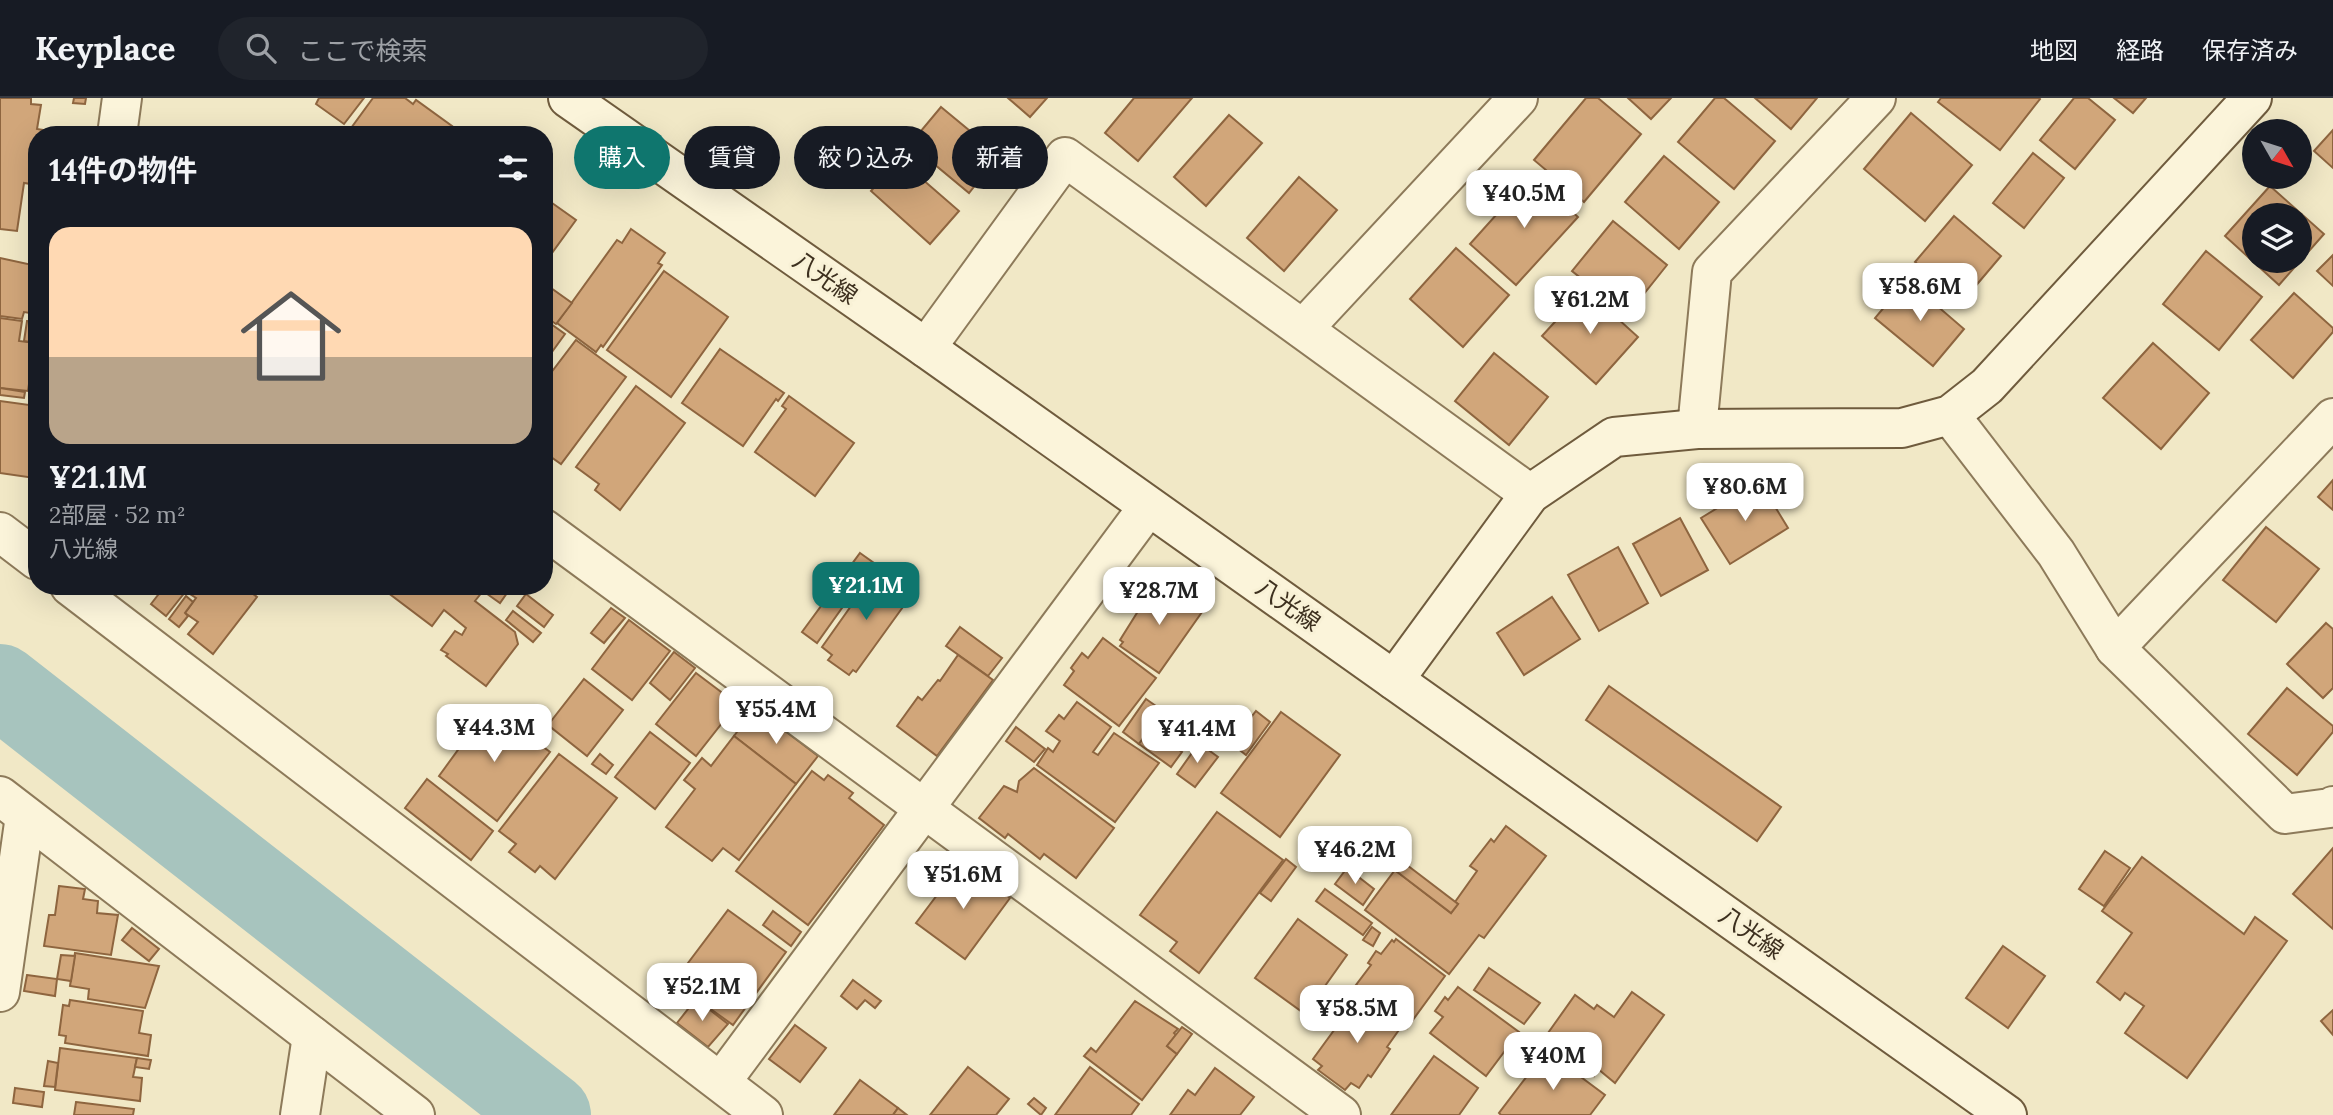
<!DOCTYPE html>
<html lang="ja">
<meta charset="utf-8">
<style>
:root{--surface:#171b24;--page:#20242c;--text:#f1f3f6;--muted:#9ea1a6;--line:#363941;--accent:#0f766e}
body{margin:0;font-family:Lora,"Noto Sans JP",serif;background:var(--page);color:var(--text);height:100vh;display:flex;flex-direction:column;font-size:26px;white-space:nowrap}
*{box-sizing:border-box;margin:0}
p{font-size:23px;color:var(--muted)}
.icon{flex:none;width:38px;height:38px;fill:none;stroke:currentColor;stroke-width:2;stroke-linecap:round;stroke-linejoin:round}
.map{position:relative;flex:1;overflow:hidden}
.side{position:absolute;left:28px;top:28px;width:525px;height:469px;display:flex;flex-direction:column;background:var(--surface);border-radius:28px;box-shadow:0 7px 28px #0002}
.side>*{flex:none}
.banner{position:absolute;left:574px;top:28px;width:665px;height:63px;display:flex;gap:14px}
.needle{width:46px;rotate:129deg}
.controls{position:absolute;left:2242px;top:21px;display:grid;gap:14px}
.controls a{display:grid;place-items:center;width:70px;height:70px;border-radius:50%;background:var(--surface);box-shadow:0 7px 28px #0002;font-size:35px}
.price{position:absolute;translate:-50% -60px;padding:0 16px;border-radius:14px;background:#fff;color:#222;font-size:23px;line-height:46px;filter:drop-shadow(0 2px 4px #0008)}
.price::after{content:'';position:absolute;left:50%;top:42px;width:21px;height:16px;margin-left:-10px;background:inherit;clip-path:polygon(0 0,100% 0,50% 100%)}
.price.selected{background:var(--accent);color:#fff}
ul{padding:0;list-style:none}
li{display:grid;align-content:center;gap:14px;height:371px;padding:0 21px}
li span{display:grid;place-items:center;height:217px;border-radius:21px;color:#555}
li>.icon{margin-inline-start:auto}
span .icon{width:126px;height:126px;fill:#fffc;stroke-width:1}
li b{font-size:30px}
h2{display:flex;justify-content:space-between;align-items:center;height:84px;padding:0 21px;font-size:30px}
.pill{padding:0 24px;border-radius:32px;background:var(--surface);box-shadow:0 7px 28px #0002;font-size:24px;line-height:63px}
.pill.selected{background:var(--accent);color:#fff}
header{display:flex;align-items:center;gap:42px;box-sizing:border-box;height:98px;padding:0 35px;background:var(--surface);border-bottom:2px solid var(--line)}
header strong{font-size:33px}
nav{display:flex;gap:38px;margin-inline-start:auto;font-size:24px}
.search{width:490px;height:63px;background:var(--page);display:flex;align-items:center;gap:18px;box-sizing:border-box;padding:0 24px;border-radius:38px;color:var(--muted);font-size:26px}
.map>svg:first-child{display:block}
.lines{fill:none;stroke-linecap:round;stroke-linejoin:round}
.river{stroke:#a7c4be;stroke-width:84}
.building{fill:#d1a67a;stroke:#8e653f;stroke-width:2;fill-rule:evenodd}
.street-casing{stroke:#8d7a5a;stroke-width:42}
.secondary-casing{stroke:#6f5b3d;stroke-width:42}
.street{stroke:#fbf4da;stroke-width:38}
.secondary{stroke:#fbf4da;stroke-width:38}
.labels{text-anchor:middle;stroke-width:6;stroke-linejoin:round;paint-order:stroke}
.street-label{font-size:24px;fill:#3d301f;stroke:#f8f1d6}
</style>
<header>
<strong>Keyplace</strong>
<div class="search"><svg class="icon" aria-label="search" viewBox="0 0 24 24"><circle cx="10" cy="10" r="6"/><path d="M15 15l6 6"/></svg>ここで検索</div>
<nav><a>地図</a><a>経路</a><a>保存済み</a></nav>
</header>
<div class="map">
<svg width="2333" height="1017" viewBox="0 0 2333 1017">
<rect width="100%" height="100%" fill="#f1e8c6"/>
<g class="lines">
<!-- river -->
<polyline class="river" points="0,588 549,1017"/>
</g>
<!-- building -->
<g class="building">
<polygon points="0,0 31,0 31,6 41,7 37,31 44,32 44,37 37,37 37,64 34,63 31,86 24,85 17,133 0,131"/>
<polygon points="74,0 86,0 85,6 73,5"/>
<polygon points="319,0 364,0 344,26 316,6"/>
<polygon points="373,0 405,0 413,6 416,2 452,28 449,32 456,37 346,37"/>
<polygon points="1008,0 1047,0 1030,19"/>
<polygon points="1134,0 1192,0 1138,63 1105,35"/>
<polygon points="1586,0 1598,0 1641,36 1584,104 1534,62"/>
<polygon points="1628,0 1671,0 1651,21"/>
<polygon points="1715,0 1724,0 1775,43 1734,91 1678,44"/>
<polygon points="1755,0 1817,0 1791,31"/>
<polygon points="1941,0 2039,0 2040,1 2000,52 1938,4"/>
<polygon points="2074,0 2088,0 2115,22 2075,71 2040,42"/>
<polygon points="2114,0 2146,0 2133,15"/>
<polygon points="941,9 999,57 969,95 910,46"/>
<polygon points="1911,15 1972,67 1925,123 1864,71"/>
<polygon points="1229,17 1262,45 1206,108 1174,79"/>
<polygon points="2333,32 2333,70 2314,53"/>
<polygon points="2033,55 2064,80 2024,130 1993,105"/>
<polygon points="1664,58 1719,104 1679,151 1625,104"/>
<polygon points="899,61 959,113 930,146 871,93"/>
<polygon points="1532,77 1578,119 1516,187 1470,146"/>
<polygon points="1299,79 1337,112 1284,173 1247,140"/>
<path d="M2270 88 2324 136 2279 187 2225 138ZM2254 117H2300V163H2254Z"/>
<polygon points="544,93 547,95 545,100 576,122 544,166"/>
<polygon points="1954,118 2001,158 1962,204 1915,164"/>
<polygon points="1613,123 1667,167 1627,217 1572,173"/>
<polygon points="631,131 665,155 658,165 662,167 603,249 601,247 596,254 557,225 617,142 622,145"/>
<polygon points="35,136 37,136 37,152 32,151"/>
<polygon points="1456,150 1509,197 1463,249 1410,201"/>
<polygon points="2206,153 2262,199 2219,252 2163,206"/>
<polygon points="2333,157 2333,188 2317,173"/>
<polygon points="0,160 37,168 37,216 24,214 22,221 0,218"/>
<polygon points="664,173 728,219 671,299 607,252"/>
<polygon points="1907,182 1964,231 1933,268 1875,220"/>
<polygon points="544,185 572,205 556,226 544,218"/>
<polygon points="1585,191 1638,239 1596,286 1542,238"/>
<polygon points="2294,195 2333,230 2333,234 2293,280 2251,242"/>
<polygon points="0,220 22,223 19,243 35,245 28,293 0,290"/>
<polygon points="544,221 565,236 544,265"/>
<polygon points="27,223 37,224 37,245 24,243"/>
<polygon points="576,242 626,279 561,366 544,354 544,284"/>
<polygon points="2153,245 2209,295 2161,351 2103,300"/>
<polygon points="720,251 784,295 778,303 776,301 743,348 682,305"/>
<polygon points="1494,255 1548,299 1509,347 1455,303"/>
<polygon points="636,288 685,325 620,412 595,392 599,386 576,369"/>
<polygon points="0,290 25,294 24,300 0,297"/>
<polygon points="789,298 854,345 815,398 755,354 786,311 782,308"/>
<polygon points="0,303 37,308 37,385 34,384 35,380 0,375"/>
<polygon points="2333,382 2333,412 2318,399"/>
<polygon points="1760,384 1788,430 1730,466 1701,420"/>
<polygon points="1680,420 1708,472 1661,498 1633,446"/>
<polygon points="2266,429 2319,471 2276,524 2223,482"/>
<polygon points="1618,449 1648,505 1599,533 1568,477"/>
<polygon points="860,455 874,465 817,545 802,534"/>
<polygon points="878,470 913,495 856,574 853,572 849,577 828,562 832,557 822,549"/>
<polygon points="1157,483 1202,514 1159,575 1120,548 1123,544 1120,542"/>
<polygon points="165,488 180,488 186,493 166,518 151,506"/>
<polygon points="196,488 243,488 257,499 213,556 188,536 198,524 185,515 196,500 190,496"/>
<polygon points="379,488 512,488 500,505 483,493 475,503 515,534 518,546 486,588 446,558 448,556 441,552 455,533 462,537 466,530 444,512 432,528"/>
<polygon points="526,496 553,517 544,529 517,508"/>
<polygon points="186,498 193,504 185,515 188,518 179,529 169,521"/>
<polygon points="1552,499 1580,541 1524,577 1497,535"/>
<polygon points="611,510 625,520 604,545 591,535"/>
<polygon points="513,513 541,535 533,544 506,522"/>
<polygon points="629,522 670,553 632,602 592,571"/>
<polygon points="2326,525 2333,531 2333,590 2323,600 2287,566"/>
<polygon points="960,529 1002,560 988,578 946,548"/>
<polygon points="1103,540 1156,580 1119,628 1064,587 1074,573 1071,570 1082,555 1088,560"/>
<polygon points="674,554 695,570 670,602 650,585"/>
<polygon points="958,557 993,582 937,658 897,628 918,599 922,602 938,582 940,583"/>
<polygon points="696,575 737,606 696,658 656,626"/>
<polygon points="584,581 623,612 587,658 548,627"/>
<polygon points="1609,588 1781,709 1757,743 1586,622"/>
<polygon points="2287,590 2333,628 2333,634 2297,677 2248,636"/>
<polygon points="1146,601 1163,613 1139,646 1123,634"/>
<polygon points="1077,604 1111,629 1093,654 1098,657 1114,635 1159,665 1115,724 1037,667 1048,650 1053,654 1060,643 1046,633 1059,617 1064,621"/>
<polygon points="539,610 550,619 542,628 531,619"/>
<polygon points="755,610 818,658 796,686 734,638"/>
<polygon points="487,612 499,621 502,618 550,654 497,723 439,678"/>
<polygon points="1256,613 1270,624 1246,657 1231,645"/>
<polygon points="1281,614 1340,657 1280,739 1221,695"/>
<polygon points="1016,629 1045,651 1034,664 1006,643"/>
<polygon points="1150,631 1182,654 1171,669 1139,646"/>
<polygon points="650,634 690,665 655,711 615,679"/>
<polygon points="734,638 796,686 739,762 723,750 712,763 666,729 695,691 684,682 702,660 711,668"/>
<polygon points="1199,645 1218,659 1195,689 1177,676"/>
<polygon points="559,656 617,700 555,781 540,768 535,774 509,754 516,746 499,733"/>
<polygon points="600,656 613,667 606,676 592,666"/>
<polygon points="1034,670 1114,730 1076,780 1044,756 1040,761 1008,736 1005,740 979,720 1004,688 1017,694 1019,683"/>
<polygon points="812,673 824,682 828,677 853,695 849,700 884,727 808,827 736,773"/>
<polygon points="427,681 493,733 471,762 405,710"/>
<polygon points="1217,714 1283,762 1199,875 1170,853 1177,844 1140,817"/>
<polygon points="1506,728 1546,758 1484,840 1479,837 1449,876 1365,812 1395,772 1451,815 1458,806 1455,804 1477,773 1470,768 1491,741 1494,744"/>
<polygon points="2333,750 2333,831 2293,796"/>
<polygon points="2105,753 2130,770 2104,808 2079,791"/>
<polygon points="2142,759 2244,836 2255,819 2287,843 2187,980 2125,935 2144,908 2125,895 2120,902 2097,884 2132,835 2102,813"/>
<polygon points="1286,761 1296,769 1271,803 1260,795"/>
<polygon points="962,764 1010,800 965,861 916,825"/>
<polygon points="1403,764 1458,806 1451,815 1396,773"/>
<polygon points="1347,770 1374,791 1363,807 1335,786"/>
<polygon points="59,788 85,791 83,801 98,803 97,815 118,817 111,857 44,848 49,817 55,817"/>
<polygon points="1325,791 1372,825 1363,837 1316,803"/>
<polygon points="728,812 786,854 733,927 698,902 712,882 688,865"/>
<polygon points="773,813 801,834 791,848 763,827"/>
<polygon points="1298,821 1347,857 1305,916 1255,880"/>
<polygon points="1372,829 1380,835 1373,848 1363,842"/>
<polygon points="132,830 159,851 149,863 122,842"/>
<polygon points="1396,841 1445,878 1407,930 1357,892 1360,889 1356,887 1371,867 1368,865 1376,853 1381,856 1392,842 1394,844"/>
<polygon points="2003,848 2045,878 2008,930 1966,900"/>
<polygon points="75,855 159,868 145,910 88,901 89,891 70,888"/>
<polygon points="61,857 75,858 71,883 57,881"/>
<polygon points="1489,870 1540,905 1524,926 1474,892"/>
<polygon points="27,877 57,881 55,898 24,893"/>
<polygon points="853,882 881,903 875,910 865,902 857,911 841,898"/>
<polygon points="1458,889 1519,934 1486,978 1430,935 1443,919 1435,913 1445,899 1448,902"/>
<polygon points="1632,894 1664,917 1615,985 1598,971 1594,978 1565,957 1569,950 1548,935 1575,897 1594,911 1597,907 1614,919"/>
<polygon points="1359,898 1401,929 1387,949 1390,951 1371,979 1368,977 1359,990 1351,985 1345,992 1318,972 1322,968 1313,961"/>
<polygon points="696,901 728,926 708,949 677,925"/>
<polygon points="70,902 143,913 139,935 151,937 148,958 65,945 66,938 59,937 63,907 69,908"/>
<polygon points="1135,903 1178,931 1174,935 1176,937 1167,948 1177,956 1142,1002 1084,958 1091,950 1096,954"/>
<polygon points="2333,912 2333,937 2321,923"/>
<polygon points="795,927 826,950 800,984 769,961"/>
<polygon points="1182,929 1192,936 1177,956 1167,948"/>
<polygon points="60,950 137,960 133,979 142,980 140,1003 55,992"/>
<polygon points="1546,953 1605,997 1590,1017 1501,1017 1499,1015"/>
<polygon points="1434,958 1478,990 1459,1017 1391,1017"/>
<polygon points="137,960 151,962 149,971 135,969"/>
<polygon points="48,963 58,965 55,989 44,988"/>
<polygon points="968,969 1009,1001 996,1017 930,1017"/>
<polygon points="1090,969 1139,1006 1131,1017 1055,1017"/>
<polygon points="1215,970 1254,999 1240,1017 1170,1017 1188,992 1195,997"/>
<polygon points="860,982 898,1010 893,1017 834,1017"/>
<polygon points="15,990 44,994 42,1009 13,1005"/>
<polygon points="1034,1000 1046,1010 1041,1017 1028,1006"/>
<polygon points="76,1004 134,1011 133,1017 74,1017"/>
<polygon points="898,1010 907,1017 893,1017"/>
</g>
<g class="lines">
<defs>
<g id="street">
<polyline points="117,37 122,0"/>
<polyline points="1303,231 1518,0"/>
<polyline points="926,250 1065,59 1530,396"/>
<polyline points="1950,317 2056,455 2115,550 2285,716 2330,710 2333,708"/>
<polyline points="1697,331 1712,174 1876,0"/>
<polyline points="544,431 1341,1017"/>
<polyline points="0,434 37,462"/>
<polyline points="70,488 763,1017"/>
<polyline points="2115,550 2333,320"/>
<polyline points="0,698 415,1017"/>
<polyline points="0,894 25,718"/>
<polyline points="721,984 1148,409"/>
<polyline points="300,1017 312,938"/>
</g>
<g id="secondary">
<polyline points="568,0 926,250 2007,1017"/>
<polyline points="1394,582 1530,396 1614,339 1697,331 1902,330 1950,317 1987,288 2252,0"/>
</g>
</defs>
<!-- street casing -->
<use href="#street" class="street-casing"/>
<!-- secondary casing -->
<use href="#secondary" class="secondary-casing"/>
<!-- street -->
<use href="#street" class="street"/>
<!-- secondary -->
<use href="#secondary" class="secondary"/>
</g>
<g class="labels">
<!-- street labels -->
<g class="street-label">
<text transform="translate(825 180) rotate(35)" y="8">八光線</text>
<text transform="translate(1288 507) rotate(35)" y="8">八光線</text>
<text transform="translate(1751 835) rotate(35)" y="8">八光線</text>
</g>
</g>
</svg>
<div class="controls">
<a><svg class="needle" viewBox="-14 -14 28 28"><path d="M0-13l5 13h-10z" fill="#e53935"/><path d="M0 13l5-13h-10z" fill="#9ea1a6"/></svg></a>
<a><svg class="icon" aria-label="layers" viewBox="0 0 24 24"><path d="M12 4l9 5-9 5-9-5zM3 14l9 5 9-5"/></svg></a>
</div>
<b class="price" style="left:1524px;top:132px">¥40.5M</b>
<b class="price" style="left:1920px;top:225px">¥58.6M</b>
<b class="price" style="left:1590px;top:238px">¥61.2M</b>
<b class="price" style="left:1745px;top:425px">¥80.6M</b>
<b class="price selected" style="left:866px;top:524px">¥21.1M</b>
<b class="price" style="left:1159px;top:529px">¥28.7M</b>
<b class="price" style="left:776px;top:648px">¥55.4M</b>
<b class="price" style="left:494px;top:666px">¥44.3M</b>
<b class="price" style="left:1197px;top:667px">¥41.4M</b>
<b class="price" style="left:1355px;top:788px">¥46.2M</b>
<b class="price" style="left:963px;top:813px">¥51.6M</b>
<b class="price" style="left:702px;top:925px">¥52.1M</b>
<b class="price" style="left:1357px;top:947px">¥58.5M</b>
<b class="price" style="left:1553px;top:994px">¥40M</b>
<div class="banner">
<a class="pill selected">購入</a>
<a class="pill">賃貸</a>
<a class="pill">絞り込み</a>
<a class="pill">新着</a>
</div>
<section class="side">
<h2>14件の物件<svg class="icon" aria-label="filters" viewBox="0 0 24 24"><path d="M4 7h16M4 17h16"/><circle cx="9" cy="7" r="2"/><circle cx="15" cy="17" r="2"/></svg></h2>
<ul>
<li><span style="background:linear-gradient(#ffd9b3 60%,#b9a48a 0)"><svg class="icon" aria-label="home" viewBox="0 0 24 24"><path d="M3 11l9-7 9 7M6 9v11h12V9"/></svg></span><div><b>¥21.1M</b><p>2部屋 · 52 m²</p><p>八光線</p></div></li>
</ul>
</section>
</div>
